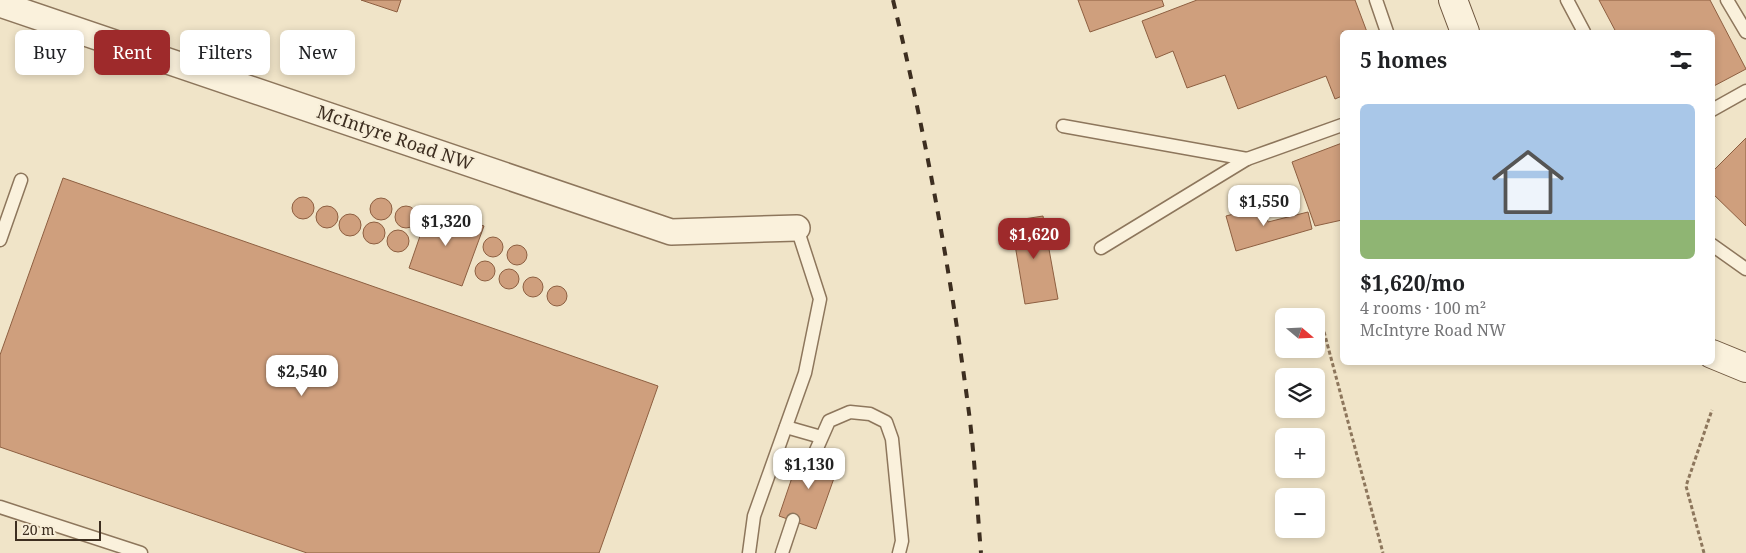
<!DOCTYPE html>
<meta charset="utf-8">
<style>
:root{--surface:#fff;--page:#f2f2f2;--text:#202124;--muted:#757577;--line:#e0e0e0;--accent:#9e2a2b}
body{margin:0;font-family:"Noto Serif",serif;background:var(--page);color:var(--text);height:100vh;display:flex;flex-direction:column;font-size:19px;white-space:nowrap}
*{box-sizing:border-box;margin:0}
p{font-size:16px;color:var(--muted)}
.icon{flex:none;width:28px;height:28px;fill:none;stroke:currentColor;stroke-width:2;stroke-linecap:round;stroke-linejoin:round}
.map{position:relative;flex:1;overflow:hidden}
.side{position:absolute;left:1340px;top:30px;width:375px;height:335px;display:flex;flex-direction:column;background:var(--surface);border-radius:8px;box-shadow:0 2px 8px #0003}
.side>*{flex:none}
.banner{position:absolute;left:15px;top:30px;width:475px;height:45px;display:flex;gap:10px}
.needle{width:32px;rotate:109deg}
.controls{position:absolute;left:1275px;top:308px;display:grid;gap:10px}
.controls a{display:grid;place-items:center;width:50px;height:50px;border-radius:8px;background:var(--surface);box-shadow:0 2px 8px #0003;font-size:25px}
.scale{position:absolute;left:15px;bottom:12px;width:86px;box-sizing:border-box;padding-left:5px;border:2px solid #3d2e20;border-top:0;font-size:14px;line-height:18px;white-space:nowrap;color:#3d2e20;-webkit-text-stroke:4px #f7eed8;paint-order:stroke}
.price{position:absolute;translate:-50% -42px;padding:0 11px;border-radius:10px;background:#fff;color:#222;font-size:16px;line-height:32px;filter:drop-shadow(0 1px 2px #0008)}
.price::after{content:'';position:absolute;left:50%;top:30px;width:15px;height:11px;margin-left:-8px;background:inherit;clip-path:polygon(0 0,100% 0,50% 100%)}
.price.on{background:var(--accent);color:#fff}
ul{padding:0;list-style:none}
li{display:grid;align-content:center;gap:10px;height:265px;padding:0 20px}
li+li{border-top:1px solid var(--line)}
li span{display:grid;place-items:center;height:155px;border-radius:8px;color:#555}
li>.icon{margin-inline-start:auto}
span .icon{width:90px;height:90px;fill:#fffc;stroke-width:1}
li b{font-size:21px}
h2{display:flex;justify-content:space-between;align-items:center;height:60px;padding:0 20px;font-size:21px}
.tag{padding:0 18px;border-radius:8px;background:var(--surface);box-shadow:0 2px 8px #0003;font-size:18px;line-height:45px}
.tag.on{background:var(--accent);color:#fff}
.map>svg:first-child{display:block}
.building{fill:#cf9f7d;stroke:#8d5f41}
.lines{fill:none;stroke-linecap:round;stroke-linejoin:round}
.lane-casing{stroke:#8d765c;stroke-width:15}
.street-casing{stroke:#8d765c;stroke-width:28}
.secondary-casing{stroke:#6f573f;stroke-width:30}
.path{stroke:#8d765c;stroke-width:3;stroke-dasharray:4 2.5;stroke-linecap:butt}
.lane{stroke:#faf1dc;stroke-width:12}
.street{stroke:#faf1dc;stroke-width:25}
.secondary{stroke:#faf1dc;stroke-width:28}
.rail{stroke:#3d2e20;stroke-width:4;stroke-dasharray:9 9;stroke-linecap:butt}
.labels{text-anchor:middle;stroke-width:4;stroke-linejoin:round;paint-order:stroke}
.street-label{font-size:18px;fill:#3d2e20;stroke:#f7eed8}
</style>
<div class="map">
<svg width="1746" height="553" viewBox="0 0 1746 553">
<rect width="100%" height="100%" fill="#f0e4c8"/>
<!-- building -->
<g class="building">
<polygon points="361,0 401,0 397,12"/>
<polygon points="1078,0 1162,0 1164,6 1090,32"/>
<polygon points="1197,0 1355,0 1367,32 1342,32 1342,96 1335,99 1326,76 1238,109 1225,75 1187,88 1173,51 1156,58 1142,21"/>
<polygon points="1599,0 1710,0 1746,69 1712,87 1712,32 1616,32"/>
<polygon points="1746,138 1746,226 1712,193 1712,172"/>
<polygon points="1342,143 1342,220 1315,226 1292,162"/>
<polygon points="63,178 658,386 599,553 307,553 0,447 0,355"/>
<circle cx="303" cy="208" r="11"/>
<circle cx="381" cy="209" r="11"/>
<polygon points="1264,206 1268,222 1308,212 1312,229 1236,251 1226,216"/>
<circle cx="327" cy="217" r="11"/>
<circle cx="406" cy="217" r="11"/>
<polygon points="430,207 484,226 462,286 409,268"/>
<circle cx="350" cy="225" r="11"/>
<polygon points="1043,216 1058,299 1025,304 1011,221"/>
<circle cx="374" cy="233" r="11"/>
<circle cx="398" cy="241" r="11"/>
<circle cx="493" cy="247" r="10"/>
<circle cx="517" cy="255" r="10"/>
<circle cx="485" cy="271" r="10"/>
<circle cx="509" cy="279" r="10"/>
<circle cx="533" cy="287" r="10"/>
<circle cx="557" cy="296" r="10"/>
<polygon points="801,451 839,464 816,529 779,516"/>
</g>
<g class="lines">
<defs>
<g id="lane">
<polyline points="1376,0 1387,32"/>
<polyline points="1567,0 1584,32"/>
<polyline points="1727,0 1746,32"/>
<polyline points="1712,110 1746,91"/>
<polyline points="1063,126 1247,159"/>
<polyline points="0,240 21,180"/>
<polyline points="1712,245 1746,269"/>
<polyline points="1101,248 1247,159 1342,125"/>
<polyline points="786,427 821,437"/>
<polyline points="814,455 829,421 850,412 870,414 886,422 892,439 902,541 899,553"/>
<polyline points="0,507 141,553"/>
<polyline points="749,553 754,516 805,373 820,299 797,228"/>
<polyline points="782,553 793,520"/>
</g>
<polyline id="street" points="0,4 671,232 797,228"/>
<g id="secondary">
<polyline points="1453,0 1465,32"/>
<polyline points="1712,354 1746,368"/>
</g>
</defs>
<!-- lane casing -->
<use href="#lane" class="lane-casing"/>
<!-- street casing -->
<use href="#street" class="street-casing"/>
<!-- secondary casing -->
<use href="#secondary" class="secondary-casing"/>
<!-- path -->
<g class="path">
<polyline points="1319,313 1383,553"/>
<polyline points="1704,553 1686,486 1712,410"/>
</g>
<!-- lane -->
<use href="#lane" class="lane"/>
<!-- street -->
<use href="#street" class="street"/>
<!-- secondary -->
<use href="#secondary" class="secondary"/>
<!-- rail -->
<path class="rail" d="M893 0C926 136 951 275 969 413 975 460 977 507 981 553"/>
</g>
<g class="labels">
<!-- street labels -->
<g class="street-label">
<text transform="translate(395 138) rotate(19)" y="6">McIntyre Road NW</text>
</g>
</g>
</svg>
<div class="controls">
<a><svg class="needle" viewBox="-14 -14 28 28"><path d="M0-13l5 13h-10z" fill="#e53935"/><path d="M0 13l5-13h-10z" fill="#757577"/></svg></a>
<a><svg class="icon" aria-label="layers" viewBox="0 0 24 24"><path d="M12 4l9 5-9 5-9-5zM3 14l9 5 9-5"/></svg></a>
<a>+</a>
<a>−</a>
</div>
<div class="scale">20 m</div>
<b class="price" style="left:1264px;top:227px">$1,550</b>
<b class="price" style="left:446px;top:247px">$1,320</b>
<b class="price on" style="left:1034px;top:260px">$1,620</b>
<b class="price" style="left:302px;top:397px">$2,540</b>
<b class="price" style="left:809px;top:490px">$1,130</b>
<div class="banner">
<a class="tag">Buy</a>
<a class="tag on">Rent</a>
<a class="tag">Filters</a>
<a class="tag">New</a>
</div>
<section class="side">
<h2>5 homes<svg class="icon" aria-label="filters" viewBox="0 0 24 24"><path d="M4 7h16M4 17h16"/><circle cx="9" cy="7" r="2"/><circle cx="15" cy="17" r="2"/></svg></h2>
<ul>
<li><span style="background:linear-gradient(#a9c7e8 75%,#8fb573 0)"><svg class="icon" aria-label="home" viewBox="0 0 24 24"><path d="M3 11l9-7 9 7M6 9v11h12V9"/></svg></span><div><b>$1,620/mo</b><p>4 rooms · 100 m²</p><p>McIntyre Road NW</p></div></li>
</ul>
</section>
</div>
